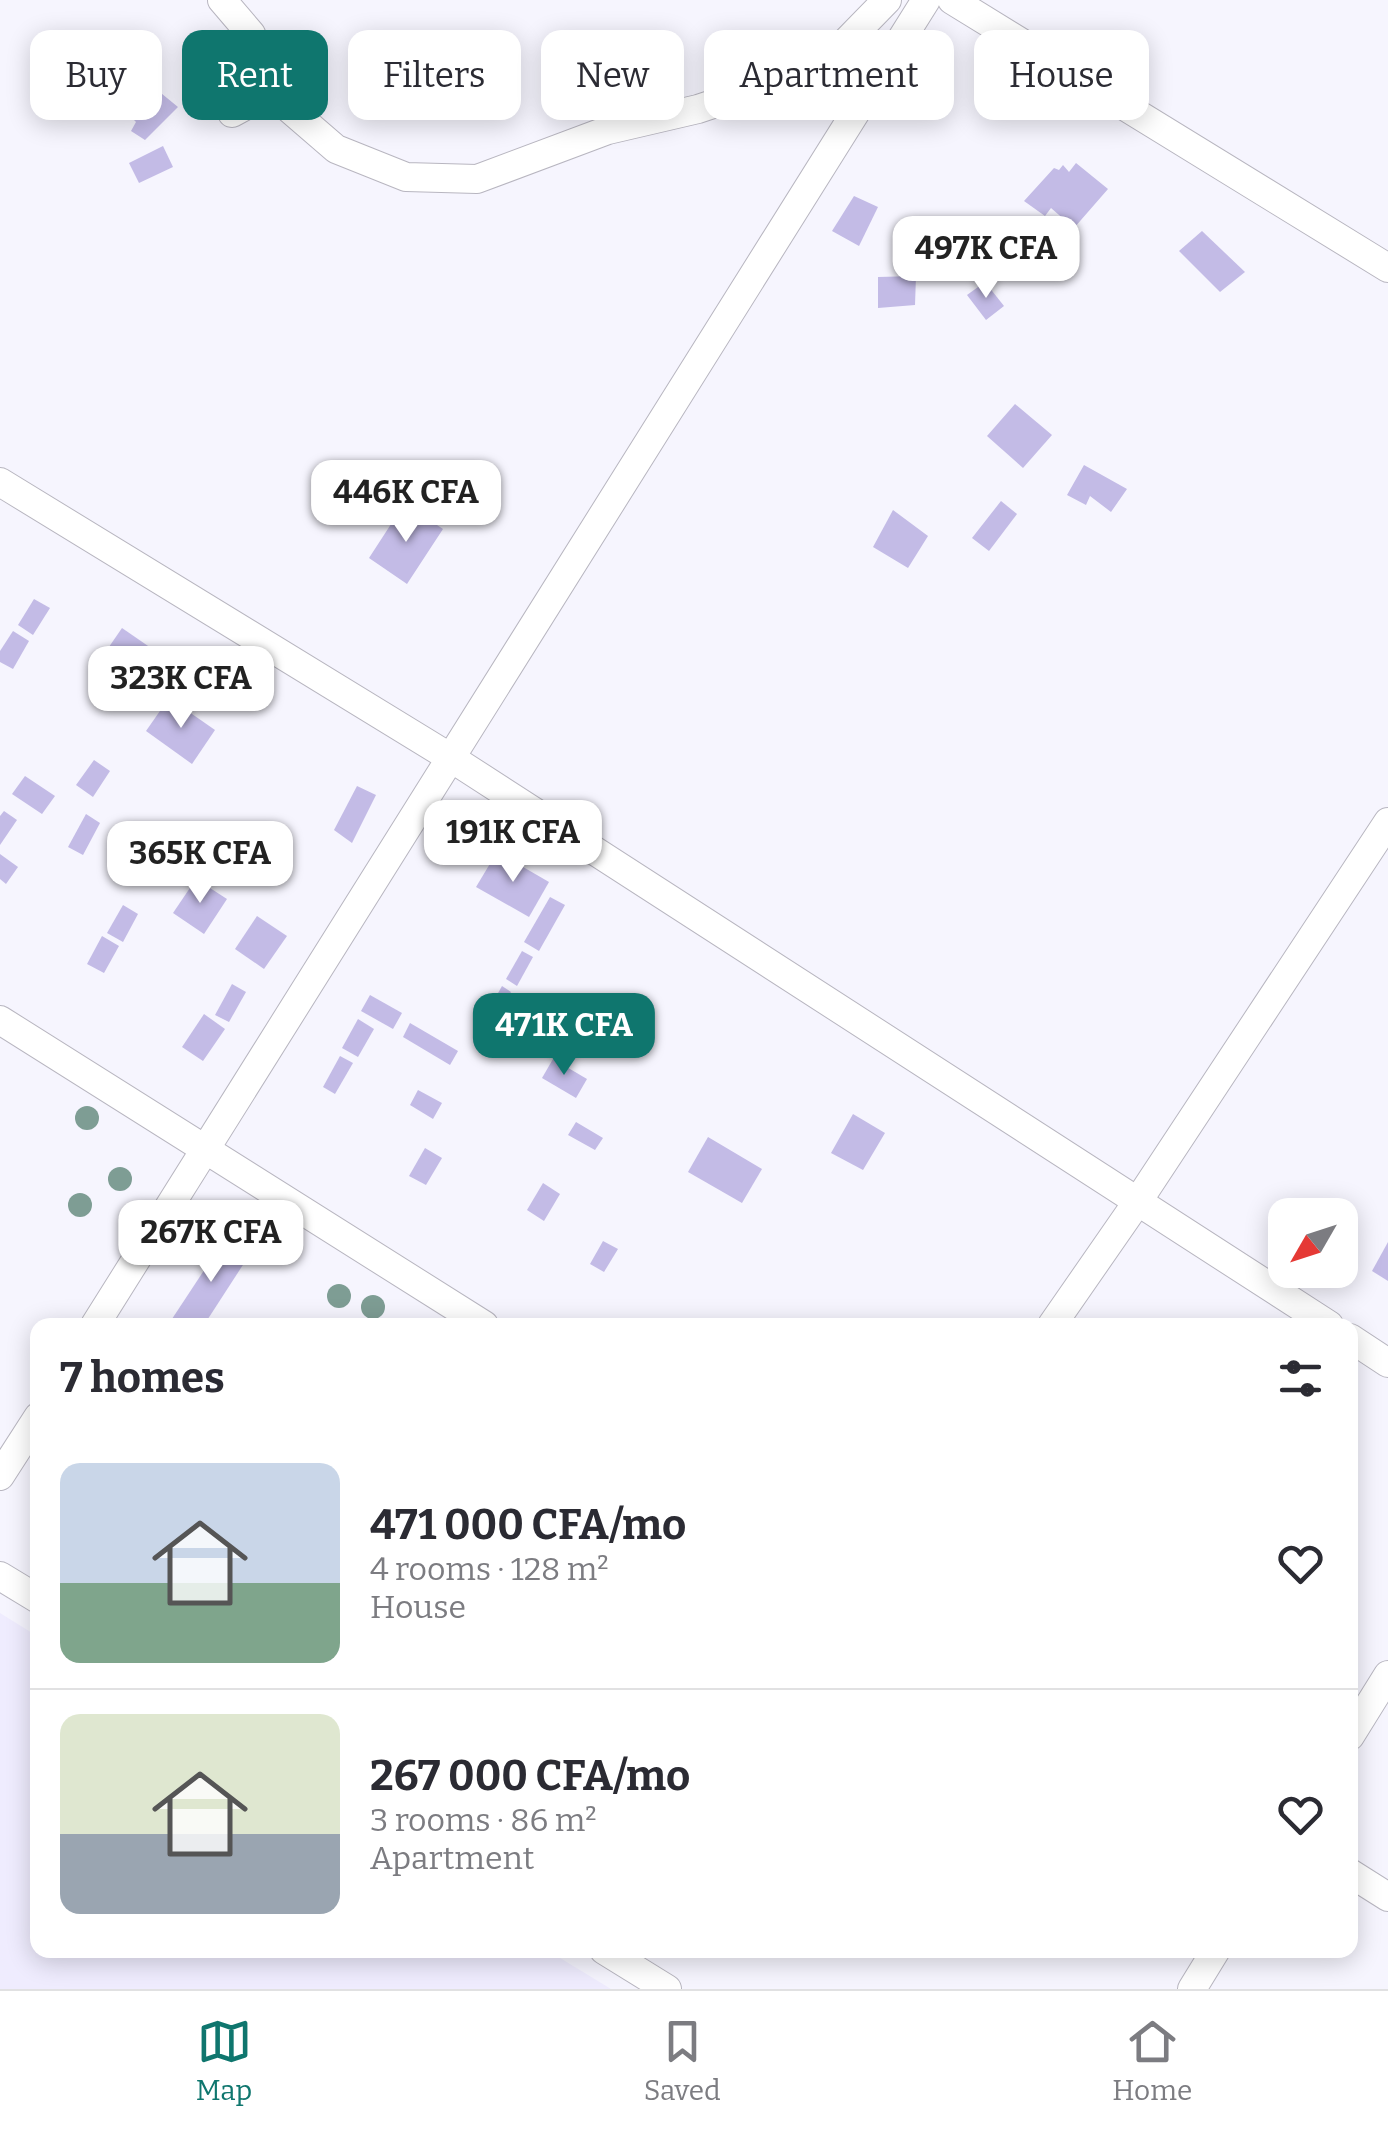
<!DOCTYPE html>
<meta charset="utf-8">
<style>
:root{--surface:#fff;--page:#f2f2f3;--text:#2b2b33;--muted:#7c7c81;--line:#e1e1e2;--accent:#0f766e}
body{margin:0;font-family:Bitter,serif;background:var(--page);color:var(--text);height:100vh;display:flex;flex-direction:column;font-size:38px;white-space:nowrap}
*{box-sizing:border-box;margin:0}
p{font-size:32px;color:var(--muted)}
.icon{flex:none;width:55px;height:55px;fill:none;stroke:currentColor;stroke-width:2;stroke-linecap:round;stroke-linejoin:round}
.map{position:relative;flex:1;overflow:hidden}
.details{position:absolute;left:30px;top:1318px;width:1328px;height:640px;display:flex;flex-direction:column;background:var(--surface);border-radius:20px;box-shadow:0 5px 25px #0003}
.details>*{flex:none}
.hud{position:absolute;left:30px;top:30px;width:1330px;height:90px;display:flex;gap:20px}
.needle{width:65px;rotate:231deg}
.buttons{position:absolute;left:1268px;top:1198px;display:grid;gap:20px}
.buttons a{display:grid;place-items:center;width:90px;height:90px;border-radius:20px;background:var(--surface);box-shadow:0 5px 25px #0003;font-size:50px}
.price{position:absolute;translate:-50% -85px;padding:0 22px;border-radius:20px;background:#fff;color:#222;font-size:32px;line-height:65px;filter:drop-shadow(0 2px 5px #0008)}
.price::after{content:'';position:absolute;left:50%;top:60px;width:30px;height:22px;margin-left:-15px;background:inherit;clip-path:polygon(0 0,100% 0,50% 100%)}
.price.current{background:var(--accent);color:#fff}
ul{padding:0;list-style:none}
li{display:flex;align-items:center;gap:30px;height:250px;padding:0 30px}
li+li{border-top:2px solid var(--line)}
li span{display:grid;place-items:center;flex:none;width:280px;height:200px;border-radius:20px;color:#555}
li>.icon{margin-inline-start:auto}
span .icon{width:120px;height:120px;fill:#fffc;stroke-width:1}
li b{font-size:42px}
h2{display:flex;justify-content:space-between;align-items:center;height:120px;padding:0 30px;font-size:42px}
.tag{padding:0 35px;border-radius:20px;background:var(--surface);box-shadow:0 5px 25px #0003;font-size:35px;line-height:90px}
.tag.current{background:var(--accent);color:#fff}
.tab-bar{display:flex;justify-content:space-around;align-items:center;height:140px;border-top:2px solid var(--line);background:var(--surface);font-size:28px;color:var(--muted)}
.tab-bar a{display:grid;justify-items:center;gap:5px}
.tab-bar .current{color:var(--accent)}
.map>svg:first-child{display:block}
.built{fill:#efecfe}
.building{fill:#c3bbe6}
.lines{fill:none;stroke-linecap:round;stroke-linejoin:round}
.minor-casing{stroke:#b8b6c0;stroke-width:30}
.minor{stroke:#fff;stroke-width:28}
.tree{fill:#7e9d94}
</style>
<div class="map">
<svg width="1388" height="1989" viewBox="0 0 1388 1989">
<rect width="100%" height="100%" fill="#f6f5fe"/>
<!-- built -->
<polygon class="built" points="0,1613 37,1636 38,1950 547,1950 611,1989 0,1989"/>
<!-- building -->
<g class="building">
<polygon points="145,80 178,107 145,140 131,131 136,122 119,105"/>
<polygon points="163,146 173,167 139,183 129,163"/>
<polygon points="1076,163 1108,189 1074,228 1051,208 1045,216 1024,201 1054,168 1059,170 1063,165 1069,172"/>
<polygon points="854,196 878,207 859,246 832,231"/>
<polygon points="1202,231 1245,272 1220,292 1179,251"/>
<polygon points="916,276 915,305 878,308 878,277"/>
<polygon points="985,282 1004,306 986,320 967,295"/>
<polygon points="1015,404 1052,435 1023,468 987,436"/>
<polygon points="1084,465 1127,489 1111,512 1090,496 1086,505 1067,495"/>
<polygon points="1001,501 1017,514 989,551 972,538"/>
<polygon points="413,509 443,529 407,584 369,558 395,518 403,524"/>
<polygon points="893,510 928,536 908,568 873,547"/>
<polygon points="34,599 50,608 33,635 18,625"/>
<polygon points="122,628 151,648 128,684 98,663"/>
<polygon points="13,631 29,641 13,669 0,662 0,651"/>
<polygon points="169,698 215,730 192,764 146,731"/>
<polygon points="94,760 110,771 93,797 76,785"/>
<polygon points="25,776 55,796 42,814 12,794"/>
<polygon points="357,786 376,795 352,843 334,830"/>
<polygon points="4,811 17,820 0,845 0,816"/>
<polygon points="86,814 100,823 83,855 68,847"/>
<polygon points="497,852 549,882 529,917 476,887"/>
<polygon points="0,854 18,867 6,884 0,879"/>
<polygon points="196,879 227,899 204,934 173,913"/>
<polygon points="550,897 565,905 539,951 524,942"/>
<polygon points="123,905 138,914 123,942 107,933"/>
<polygon points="257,916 287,936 264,969 235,949"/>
<polygon points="102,936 119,946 104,973 87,964"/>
<polygon points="522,951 533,957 517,986 506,979"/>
<polygon points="232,984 246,992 229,1022 215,1015"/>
<polygon points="502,986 511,992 499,1014 489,1009"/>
<polygon points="370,995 402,1013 393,1029 361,1011"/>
<polygon points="204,1014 225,1029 203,1061 182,1047"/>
<polygon points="358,1019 374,1029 358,1057 342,1048"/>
<polygon points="410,1023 458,1051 450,1065 403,1037"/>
<polygon points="340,1056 353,1063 335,1094 323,1087"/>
<polygon points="553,1059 587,1079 576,1098 542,1078"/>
<polygon points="418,1090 442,1103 433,1119 410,1105"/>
<polygon points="853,1114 885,1133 863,1170 831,1153"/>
<polygon points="576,1122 603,1138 595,1150 568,1135"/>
<polygon points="708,1137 762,1169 742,1203 688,1172"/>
<polygon points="425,1148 442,1158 426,1185 409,1176"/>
<polygon points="543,1183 560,1194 544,1221 527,1210"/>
<polygon points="226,1237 250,1254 204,1325 168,1325"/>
<polygon points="603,1241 618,1249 604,1272 590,1264"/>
<polygon points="1388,1242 1388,1281 1372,1271"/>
</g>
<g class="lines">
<defs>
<g id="minor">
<polyline points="222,0 251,34 237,77 232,113 256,100 285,105 336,149 406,177 477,179 608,130 698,109 773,84 846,42 887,0"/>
<polyline points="952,0 1388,268"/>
<polyline points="0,482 451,758 1329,1325"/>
<polyline points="0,1020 484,1325"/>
<polyline points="95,1325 926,0"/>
<polyline points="1052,1325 1138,1201 1388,822"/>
<polyline points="1350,1338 1388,1363"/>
<polyline points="0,1476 38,1417"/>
<polyline points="0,1576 38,1599"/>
<polyline points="1350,1736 1388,1675"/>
<polyline points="1350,1873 1388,1897"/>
<polyline points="604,1950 667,1989"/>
<polyline points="1192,1989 1216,1950"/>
</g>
</defs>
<!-- minor casing -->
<use href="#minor" class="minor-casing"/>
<!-- minor -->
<use href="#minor" class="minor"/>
</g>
<!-- trees -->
<g class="tree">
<circle cx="87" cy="1118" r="12"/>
<circle cx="120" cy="1179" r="12"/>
<circle cx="80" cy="1205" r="12"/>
<circle cx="339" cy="1296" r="12"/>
<circle cx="373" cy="1307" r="12"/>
</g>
</svg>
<div class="buttons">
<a><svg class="needle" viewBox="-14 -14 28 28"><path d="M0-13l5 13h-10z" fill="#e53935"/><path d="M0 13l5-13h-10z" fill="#7c7c81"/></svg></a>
</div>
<b class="price" style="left:986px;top:301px">497K CFA</b>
<b class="price" style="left:406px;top:545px">446K CFA</b>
<b class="price" style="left:181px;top:731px">323K CFA</b>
<b class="price" style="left:513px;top:885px">191K CFA</b>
<b class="price" style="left:200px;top:906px">365K CFA</b>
<b class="price current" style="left:564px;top:1078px">471K CFA</b>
<b class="price" style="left:211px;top:1285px">267K CFA</b>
<div class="hud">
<a class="tag">Buy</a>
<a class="tag current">Rent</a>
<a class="tag">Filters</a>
<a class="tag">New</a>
<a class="tag">Apartment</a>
<a class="tag">House</a>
</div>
<section class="details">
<h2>7 homes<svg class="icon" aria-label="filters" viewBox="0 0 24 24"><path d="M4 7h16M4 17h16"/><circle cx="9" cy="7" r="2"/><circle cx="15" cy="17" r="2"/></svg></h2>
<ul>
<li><span style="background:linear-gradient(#c9d6e8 60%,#7fa58c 0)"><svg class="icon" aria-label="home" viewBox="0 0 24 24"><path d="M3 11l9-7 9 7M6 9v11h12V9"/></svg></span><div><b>471 000 CFA/mo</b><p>4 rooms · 128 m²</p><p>House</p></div><svg class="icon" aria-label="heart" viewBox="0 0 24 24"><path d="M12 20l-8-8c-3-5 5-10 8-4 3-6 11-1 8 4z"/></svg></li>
<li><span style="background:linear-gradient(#dfe7d0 60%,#9aa5b1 0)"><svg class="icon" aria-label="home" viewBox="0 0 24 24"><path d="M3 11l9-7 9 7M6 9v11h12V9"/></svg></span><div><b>267 000 CFA/mo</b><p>3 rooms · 86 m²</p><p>Apartment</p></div><svg class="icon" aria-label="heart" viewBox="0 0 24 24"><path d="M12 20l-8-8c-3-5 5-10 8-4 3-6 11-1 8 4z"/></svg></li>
</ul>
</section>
</div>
<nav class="tab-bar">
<a class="current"><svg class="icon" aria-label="map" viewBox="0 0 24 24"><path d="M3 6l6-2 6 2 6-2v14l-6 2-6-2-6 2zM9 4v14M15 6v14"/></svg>Map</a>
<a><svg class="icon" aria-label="saved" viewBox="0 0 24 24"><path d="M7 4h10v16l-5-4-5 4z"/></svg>Saved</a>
<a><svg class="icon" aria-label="home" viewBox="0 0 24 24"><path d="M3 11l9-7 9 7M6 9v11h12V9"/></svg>Home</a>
</nav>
